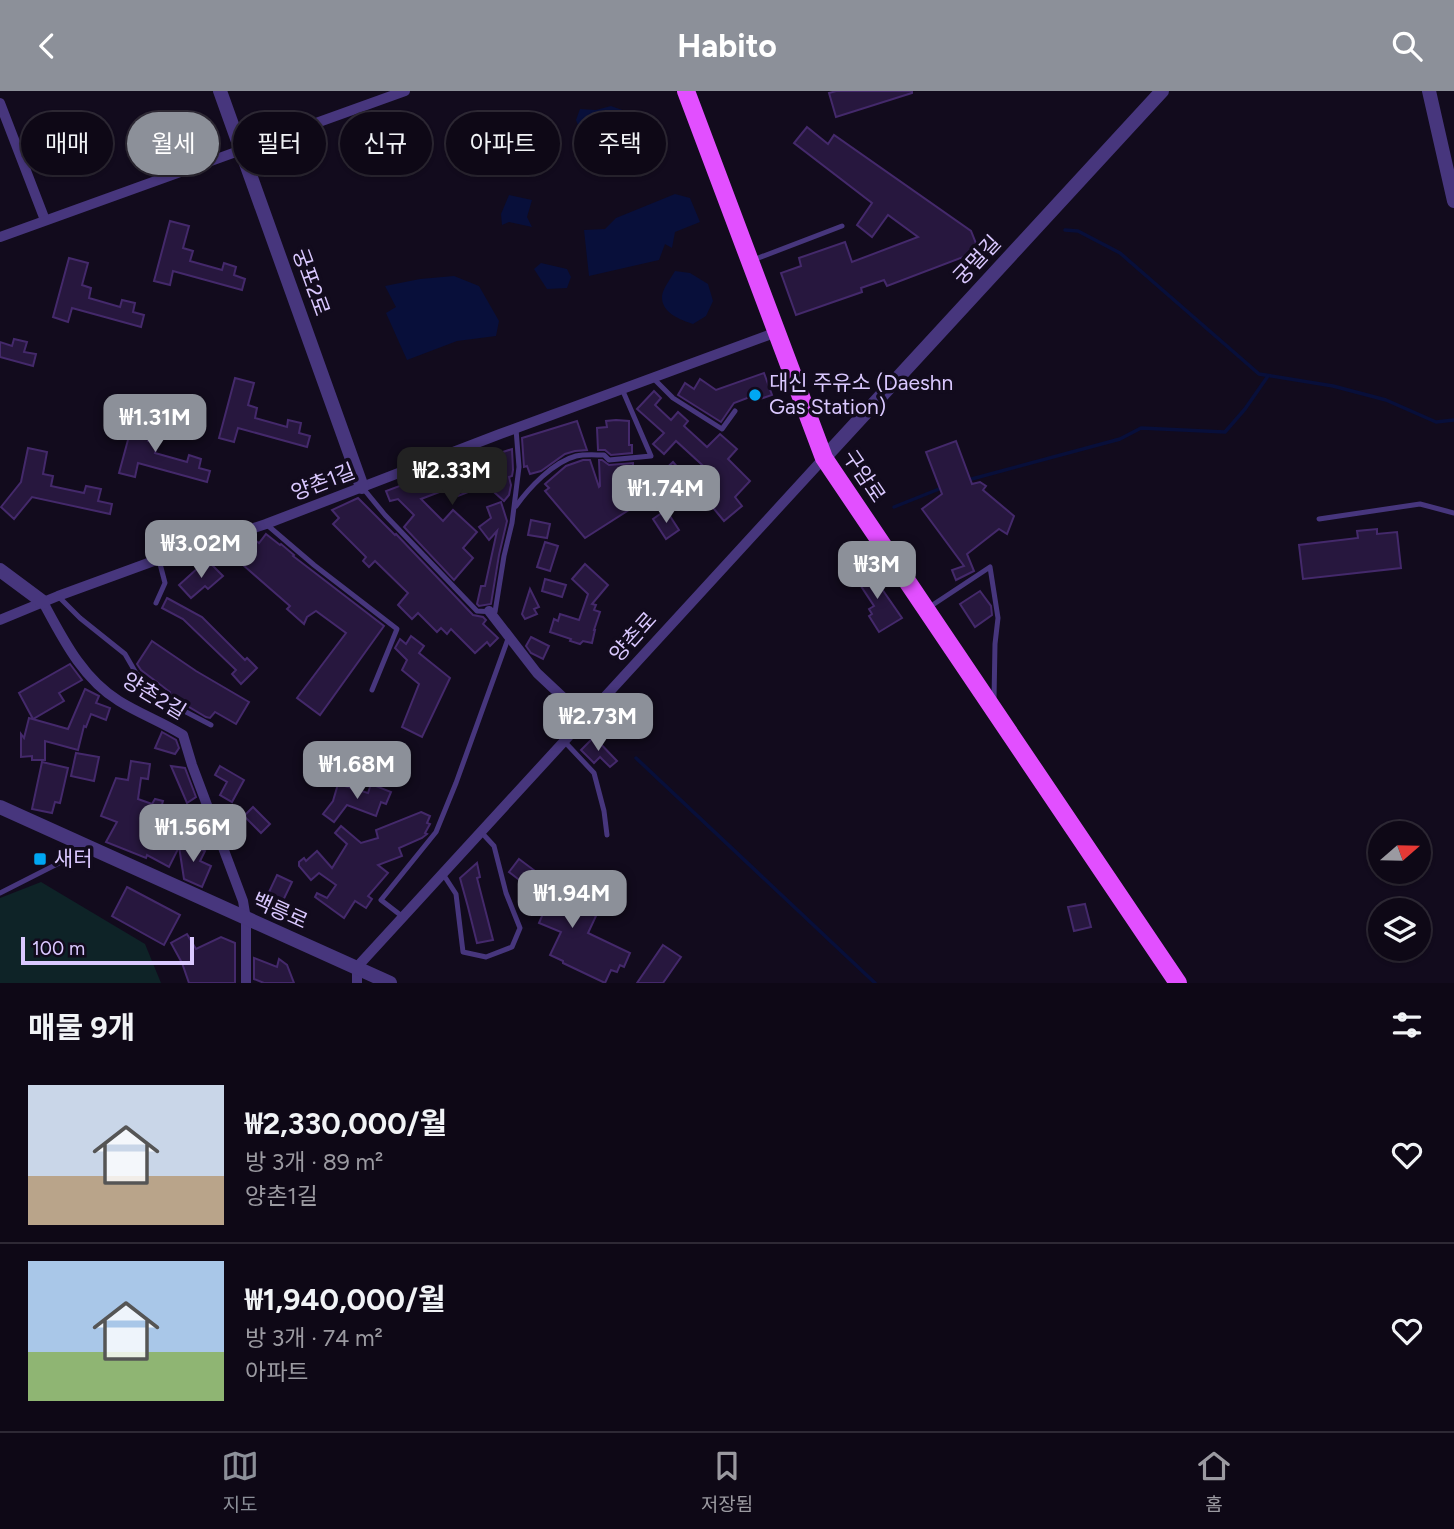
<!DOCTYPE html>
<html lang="ko">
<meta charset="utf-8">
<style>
:root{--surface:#0e0816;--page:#1c1623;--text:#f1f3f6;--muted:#9b9aa1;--line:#2e2935;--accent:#8c9099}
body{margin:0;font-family:Figtree,"Noto Sans KR",sans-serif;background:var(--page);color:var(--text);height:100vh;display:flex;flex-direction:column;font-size:26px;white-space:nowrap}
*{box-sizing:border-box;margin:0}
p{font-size:23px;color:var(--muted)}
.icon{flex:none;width:38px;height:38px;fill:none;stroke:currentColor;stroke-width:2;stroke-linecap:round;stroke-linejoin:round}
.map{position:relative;height:892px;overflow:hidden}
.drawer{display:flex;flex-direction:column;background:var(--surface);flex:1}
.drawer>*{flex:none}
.top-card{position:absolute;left:21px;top:21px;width:700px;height:63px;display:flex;gap:14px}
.needle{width:46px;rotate:70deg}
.tools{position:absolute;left:1368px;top:730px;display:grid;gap:14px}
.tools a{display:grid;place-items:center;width:63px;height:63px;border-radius:50%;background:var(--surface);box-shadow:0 2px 5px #0004,0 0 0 2px var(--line);font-size:35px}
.scale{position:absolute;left:21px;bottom:18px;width:173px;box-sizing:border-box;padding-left:7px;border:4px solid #dac8ff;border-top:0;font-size:19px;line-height:24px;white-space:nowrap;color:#dac8ff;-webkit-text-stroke:5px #120b1d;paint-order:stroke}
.price{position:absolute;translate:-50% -60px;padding:0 16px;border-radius:14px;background:var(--accent);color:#fff;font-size:23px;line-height:46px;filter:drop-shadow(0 2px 4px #0008)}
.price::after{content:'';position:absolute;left:50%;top:42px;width:21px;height:16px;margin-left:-10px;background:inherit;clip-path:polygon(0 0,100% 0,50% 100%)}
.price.selected{background:#222;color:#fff}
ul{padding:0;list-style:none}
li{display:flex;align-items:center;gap:21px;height:175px;padding:0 28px}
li+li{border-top:2px solid var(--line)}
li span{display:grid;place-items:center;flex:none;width:196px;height:140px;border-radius:0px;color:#555}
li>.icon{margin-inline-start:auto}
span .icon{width:84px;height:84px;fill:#fffc;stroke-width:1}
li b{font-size:30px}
h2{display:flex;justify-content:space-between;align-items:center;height:84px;padding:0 28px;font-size:30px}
.pill{padding:0 24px;border-radius:32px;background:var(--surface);box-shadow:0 2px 5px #0004,0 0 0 2px var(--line);font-size:24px;line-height:63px}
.pill.selected{background:var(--accent);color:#fff}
header{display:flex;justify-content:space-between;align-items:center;height:91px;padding:0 28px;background:var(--accent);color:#fff;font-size:32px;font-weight:700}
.tab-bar{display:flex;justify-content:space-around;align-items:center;height:98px;border-top:2px solid var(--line);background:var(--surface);font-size:19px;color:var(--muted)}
.tab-bar a{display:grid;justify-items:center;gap:4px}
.tab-bar .selected{color:var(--accent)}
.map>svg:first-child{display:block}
.green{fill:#0e2327}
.water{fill:#080f3a}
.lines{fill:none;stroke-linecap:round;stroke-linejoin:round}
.stream{stroke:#080f3a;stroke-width:3.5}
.building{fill:#27173e;stroke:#44296b;stroke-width:2}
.service{stroke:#47367d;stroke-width:5}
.minor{stroke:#47367d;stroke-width:10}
.tertiary{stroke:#47367d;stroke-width:14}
.primary{stroke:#e24fff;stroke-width:18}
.poi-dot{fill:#00a7f3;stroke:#120b1d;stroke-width:2.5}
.labels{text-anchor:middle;stroke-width:7;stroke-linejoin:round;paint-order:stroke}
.street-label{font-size:21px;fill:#dac8ff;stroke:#120b1d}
.poi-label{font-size:21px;fill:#dac8ff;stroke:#120b1d;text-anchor:start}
</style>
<header><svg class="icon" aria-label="back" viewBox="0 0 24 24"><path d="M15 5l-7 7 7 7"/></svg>Habito<svg class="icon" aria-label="search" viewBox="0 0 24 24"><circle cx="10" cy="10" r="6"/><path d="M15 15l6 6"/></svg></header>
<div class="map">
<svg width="1454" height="892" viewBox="0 0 1454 892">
<rect width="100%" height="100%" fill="#120b1d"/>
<!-- green -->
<polygon class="green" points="41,791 145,853 161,892 0,892 0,807"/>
<!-- water -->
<g class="water">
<polygon points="611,15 625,20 632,32 627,42 588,53 583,47 576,29 580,18 596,19"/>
<polygon points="675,103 690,107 700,131 675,141 672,157 665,153 659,169 589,185 584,139 605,138 616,127"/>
<polygon points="509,104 532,109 527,126 532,136 509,131 502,134 501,123"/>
<polygon points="541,172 567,178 571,186 567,197 547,198 534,178"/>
<path d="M675 180 690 182 708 193 713 210 706 225 693 233C681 229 661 222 662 205 663 197 671 187 675 180Z"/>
<polygon points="454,185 479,195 499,230 496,245 457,250 407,269 386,222 396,216 385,195 420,188"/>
</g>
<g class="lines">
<!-- stream -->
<g class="stream">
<polyline points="1065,139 1078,140 1120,162 1259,283 1333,295 1386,309 1436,331 1454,329"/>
<polyline points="968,389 1120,348 1141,337 1225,341 1245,318 1268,285"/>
<polyline points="894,416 944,396"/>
<polyline points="636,667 875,892"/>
</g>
</g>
<!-- building -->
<g class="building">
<polygon points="836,0 912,0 912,2 836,26 829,2"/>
<polygon points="807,36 828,53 834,44 971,140 979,160 887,195 884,189 861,197 862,201 796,224 781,182 801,175 799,167 845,151 852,171 918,146 888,124 872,146 857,134 872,112 794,52"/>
<polygon points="170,130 189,135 183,157 193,160 190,170 222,179 224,172 236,176 234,184 245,188 242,199 173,180 170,194 154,190"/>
<polygon points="69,167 88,172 82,194 91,197 89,207 120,216 122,209 135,212 133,221 144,224 141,236 72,217 68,231 53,226"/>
<polygon points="14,248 27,251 24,261 36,263 33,275 0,266 0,251 12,255"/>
<polygon points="764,282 772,304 757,309 755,304 734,312 721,331 678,304 685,292 694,298 700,288 716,299"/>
<polygon points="235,287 254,292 248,314 257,317 255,327 287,336 288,329 301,332 299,342 310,345 307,356 238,337 234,351 219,347"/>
<polygon points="654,300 661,307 655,314 671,329 678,321 688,330 684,335 707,356 720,343 737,358 728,368 750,390 735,406 742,415 724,430 700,401 703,398 699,393 711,382 676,350 664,363 653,353 664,342 637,318"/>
<polygon points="135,323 154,328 148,350 158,352 155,362 187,371 189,364 201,368 199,377 210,380 207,391 138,372 135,386 119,382"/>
<polygon points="616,329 629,330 629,354 632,354 632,362 611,364 605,359 598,359 597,337 607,336 606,330"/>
<polygon points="577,330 587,359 575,360 565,363 541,380 530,383 527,375 524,376 522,347"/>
<polygon points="956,350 972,393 980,391 986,395 983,399 1014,425 1007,443 999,438 967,463 974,480 956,489 952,479 964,475 922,418 942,403 926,361"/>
<polygon points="28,357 47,361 43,383 53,385 51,395 84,402 86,395 101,398 98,410 112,413 110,423 32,406 14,428 1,416 21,391"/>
<polygon points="512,358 513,379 512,385 509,386 511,394 509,404 504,410 486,394 458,405 455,395 421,408 443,430 453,419 477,441 463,457 473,467 454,489 404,436 414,424 398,408 390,410 386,400 469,369 470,372"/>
<polygon points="583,369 590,369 599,396 600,395 599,369 602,369 609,374 633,372 633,376 644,383 649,378 657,386 673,371 680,379 664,394 666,396 659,403 657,401 585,447 545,400 549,397 545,393 566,375"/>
<polygon points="358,407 395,444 396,443 473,524 483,526 486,529 483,533 498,547 490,555 487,551 475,562 451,538 447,543 441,537 437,541 418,522 412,528 398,514 408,502 375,470 369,476 363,470 366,466 333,433 339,427 332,419"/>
<polygon points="501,411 507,430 499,464 491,513 479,515 477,513 481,495 485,495 497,440 489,449 479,436 491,427 487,416"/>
<polygon points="666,419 679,439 666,448 653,428"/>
<polygon points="531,429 550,433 547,447 528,444"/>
<polygon points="1377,438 1377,443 1397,441 1401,477 1303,488 1299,454 1358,447 1357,440"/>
<polygon points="266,443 280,454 281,453 294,464 293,465 384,535 320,624 297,607 346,542 316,520 307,526 304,533 287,518 290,515 243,474 254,461 248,457 255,449 259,452"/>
<polygon points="545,451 558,455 550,480 537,476"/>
<polygon points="211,473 223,485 208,498 205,495 191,507 179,494 199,476 203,481"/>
<polygon points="585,473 608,494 592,513 596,514 594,519 600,521 594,539 595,539 592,552 583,550 580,553 570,550 571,548 550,541 554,528 558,530 560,523 579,529 588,503 572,488"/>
<polygon points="866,475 902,527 879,541 869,525 872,523 869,518 874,515 853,483"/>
<polygon points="545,488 566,494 562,506 542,500"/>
<polygon points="530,498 539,516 534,518 537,523 525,528 522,523"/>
<polygon points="980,500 991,515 992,524 975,536 960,513"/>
<polygon points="167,507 202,526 245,569 247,567 257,577 241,593 232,583 236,579 183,528 162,517"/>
<polygon points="411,545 424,555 419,562 450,587 422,646 402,636 419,593 402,579 407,569 395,557 400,548 406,553"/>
<polygon points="531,546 549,555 543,568 531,562 526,555"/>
<polygon points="152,550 196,580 249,611 236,633 215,621 210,627 206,626 169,604 170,601 141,579 137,573"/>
<polygon points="70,573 82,589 59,602 64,610 33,628 19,602"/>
<polygon points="85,598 99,605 96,612 110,617 106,629 91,623 86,636 84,635 78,659 45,650 45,669 32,669 32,665 21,666 21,643 24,647 29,627 68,638"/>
<polygon points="162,641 176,649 179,657 175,663 155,657"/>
<polygon points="594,646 617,670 610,676 600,666 594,672 581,659"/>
<polygon points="76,662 99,666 94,690 71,685"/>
<polygon points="131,670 150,673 148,688 141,687 138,708 152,713 155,708 163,710 161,717 169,720 156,747 178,758 169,776 147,764 146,767 106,751 117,731 101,725 116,687 128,689"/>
<polygon points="42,671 68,677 60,712 55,711 52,722 32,718"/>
<polygon points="171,675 185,677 196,706 187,712"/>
<polygon points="220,675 244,689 232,711 220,704 227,691 215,684"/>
<polygon points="338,693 368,702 371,693 391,701 386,713 381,711 376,725 347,714 334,731 323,723 333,710"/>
<polygon points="253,716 270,733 261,742 244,725"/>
<polygon points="421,721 430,725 427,732 430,733 425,742 427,743 422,747 399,757 402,765 378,774 388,782 368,805 372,808 366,817 355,810 344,827 315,806 317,802 327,807 336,794 319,782 311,789 299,775 299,771 304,767 306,770 317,760 332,777 347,753 335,742 341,735 361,752 378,747 376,739"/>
<polygon points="178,749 205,760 200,770 211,775 202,796 184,788"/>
<polygon points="519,768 563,801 559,807 596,825 588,842 630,862 624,876 620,874 617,881 611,879 605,892 563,872 563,870 550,864 561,841 539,832 548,811 509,781"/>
<polygon points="477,772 480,786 477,787 493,849 477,852 468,816 460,787"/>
<polygon points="277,784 292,791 277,822 262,816"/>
<polygon points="127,796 180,824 164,854 112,825"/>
<polygon points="1085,813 1091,836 1074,840 1068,816"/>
<polygon points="187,843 196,858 221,846 235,852 235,892 189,892 182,872 171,852"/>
<polygon points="663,854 681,866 663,892 637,892"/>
<polygon points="254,867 277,876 279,868 287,874 294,892 264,892 254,888"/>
</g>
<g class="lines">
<!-- service -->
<g class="service">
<polyline points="753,169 842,135"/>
<polyline points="653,287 673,307 722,338 735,320"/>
<polyline points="362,396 385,424 477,520 495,521 504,465 512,432 519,376 516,338"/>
<path d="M516 415C529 397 553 371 576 365 585 363 595 364 604 364L609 369 651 365 622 298"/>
<polyline points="1319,428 1420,413 1454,422"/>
<polyline points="266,433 314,474 397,538 372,599"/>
<polyline points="58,505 80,527 125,563 136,582 165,610 211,634"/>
<polyline points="156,512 165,492 159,469"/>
<polyline points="928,517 990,476 998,527 995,553 994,608"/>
<polyline points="564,650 594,682 604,720 607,744"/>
<polyline points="443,783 456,803 463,861 486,866 512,856 520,837 506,802 494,755 482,742"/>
<polyline points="0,802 69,767 74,751"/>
<polyline points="403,826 381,809 436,741 456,692 509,545"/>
</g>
<!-- minor -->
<g class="minor">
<polyline points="0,12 45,129"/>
<polyline points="0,146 405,0"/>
<path d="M43 511C63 548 82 587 119 610 140 623 162 631 183 644L192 674 243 810 246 828V892"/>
<polyline points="489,520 537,582 585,627"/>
<polyline points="0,529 58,505 151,471 266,433 500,343 777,241"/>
<polyline points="357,892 357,876 824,367"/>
</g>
<!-- tertiary -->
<g class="tertiary">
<polyline points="220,0 362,396"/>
<polyline points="1429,0 1454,110"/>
<polyline points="824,367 1162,0"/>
<polyline points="0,479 43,511"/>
<polyline points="0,716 390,892"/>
</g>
<!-- primary -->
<polyline class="primary" points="686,0 824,367 1178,892"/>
</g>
<!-- markers -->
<g class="poi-dot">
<circle cx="755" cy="304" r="7"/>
<rect x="33" y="761" width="14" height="14" rx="3.5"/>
</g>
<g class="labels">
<!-- street labels -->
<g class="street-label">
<text transform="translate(977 169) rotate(-47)" y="7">궁멀길</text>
<text transform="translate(311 191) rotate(70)" y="7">궁포2로</text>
<text transform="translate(864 385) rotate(56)" y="7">구암로</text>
<text transform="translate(323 391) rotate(-21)" y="7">양촌1길</text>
<text transform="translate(633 546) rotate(-48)" y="7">양촌로</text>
<text transform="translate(154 605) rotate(31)" y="7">양촌2길</text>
<text transform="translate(280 820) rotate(24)" y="7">백릉로</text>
</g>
<!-- poi labels -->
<g class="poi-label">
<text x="769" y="299">대신 주유소 (Daeshn<tspan x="769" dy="24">Gas Station)</tspan></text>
<text x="54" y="775">새터</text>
</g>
</g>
</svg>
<div class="tools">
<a><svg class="needle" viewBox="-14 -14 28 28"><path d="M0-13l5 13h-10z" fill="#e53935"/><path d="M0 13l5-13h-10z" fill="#9b9aa1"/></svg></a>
<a><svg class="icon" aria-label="layers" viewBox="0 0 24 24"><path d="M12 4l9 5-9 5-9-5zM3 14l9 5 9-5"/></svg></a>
</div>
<div class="scale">100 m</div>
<b class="price" style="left:155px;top:363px">₩1.31M</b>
<b class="price selected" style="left:452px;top:416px">₩2.33M</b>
<b class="price" style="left:666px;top:434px">₩1.74M</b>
<b class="price" style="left:201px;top:489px">₩3.02M</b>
<b class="price" style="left:877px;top:510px">₩3M</b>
<b class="price" style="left:598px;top:662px">₩2.73M</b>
<b class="price" style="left:357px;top:710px">₩1.68M</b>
<b class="price" style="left:193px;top:773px">₩1.56M</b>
<b class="price" style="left:572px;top:839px">₩1.94M</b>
<div class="top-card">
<a class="pill">매매</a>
<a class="pill selected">월세</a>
<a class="pill">필터</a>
<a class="pill">신규</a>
<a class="pill">아파트</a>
<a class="pill">주택</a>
</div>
</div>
<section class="drawer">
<h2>매물 9개<svg class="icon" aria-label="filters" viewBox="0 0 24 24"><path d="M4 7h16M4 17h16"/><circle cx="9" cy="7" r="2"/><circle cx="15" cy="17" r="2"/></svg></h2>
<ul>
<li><span style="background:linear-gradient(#c9d6e8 65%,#b9a48a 0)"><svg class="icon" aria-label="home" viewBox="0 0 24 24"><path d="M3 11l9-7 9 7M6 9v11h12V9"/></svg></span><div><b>₩2,330,000/월</b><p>방 3개 · 89 m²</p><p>양촌1길</p></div><svg class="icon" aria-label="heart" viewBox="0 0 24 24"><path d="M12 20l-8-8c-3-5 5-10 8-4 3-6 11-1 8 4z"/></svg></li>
<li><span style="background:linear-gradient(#a9c7e8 65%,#8fb573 0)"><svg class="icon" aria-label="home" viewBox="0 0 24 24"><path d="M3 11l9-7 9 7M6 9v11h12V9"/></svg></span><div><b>₩1,940,000/월</b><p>방 3개 · 74 m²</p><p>아파트</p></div><svg class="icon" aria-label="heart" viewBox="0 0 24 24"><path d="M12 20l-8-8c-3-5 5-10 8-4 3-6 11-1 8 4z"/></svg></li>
</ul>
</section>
<nav class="tab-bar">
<a class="selected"><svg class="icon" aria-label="map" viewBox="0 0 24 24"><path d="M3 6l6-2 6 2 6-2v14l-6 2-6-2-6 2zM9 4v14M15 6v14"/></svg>지도</a>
<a><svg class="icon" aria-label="saved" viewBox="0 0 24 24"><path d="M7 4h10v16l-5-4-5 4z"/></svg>저장됨</a>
<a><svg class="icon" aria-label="home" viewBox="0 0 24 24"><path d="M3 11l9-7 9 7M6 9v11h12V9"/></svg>홈</a>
</nav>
